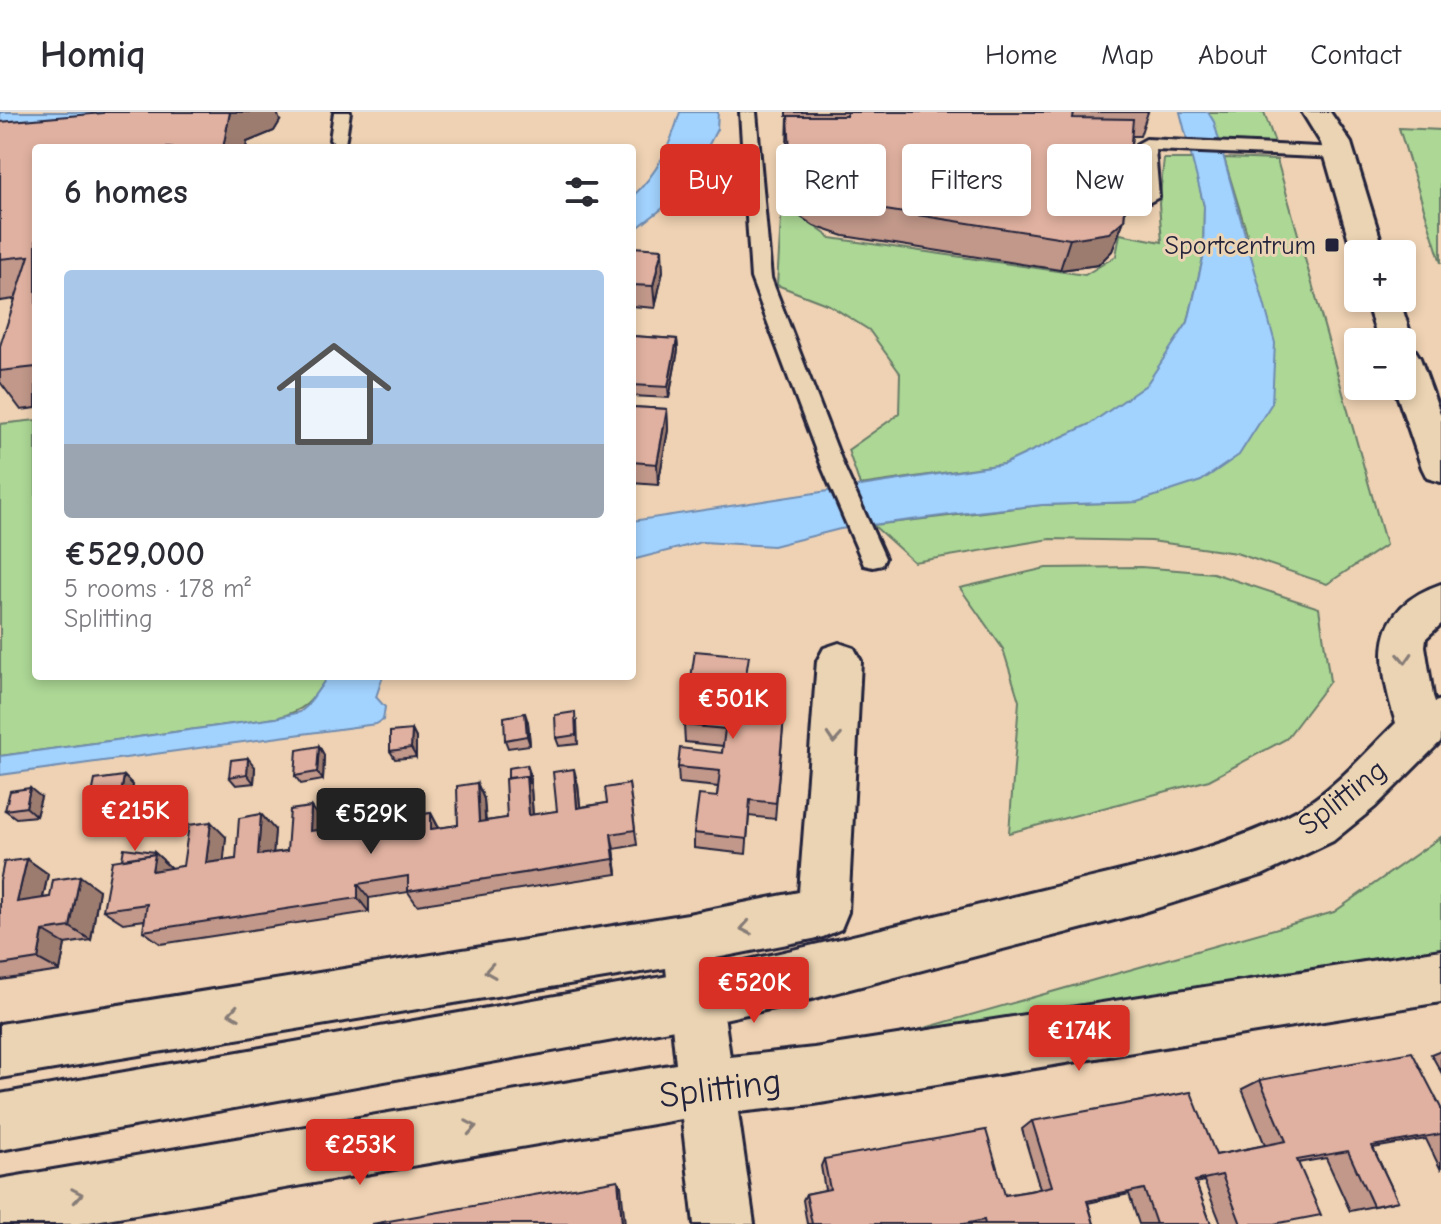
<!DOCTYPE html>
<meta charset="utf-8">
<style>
:root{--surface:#fff;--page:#f7f7f7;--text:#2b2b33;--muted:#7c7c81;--line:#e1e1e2;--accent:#d93025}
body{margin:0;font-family:"Comic Neue",sans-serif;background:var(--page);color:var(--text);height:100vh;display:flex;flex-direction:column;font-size:30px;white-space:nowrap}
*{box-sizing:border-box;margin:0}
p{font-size:26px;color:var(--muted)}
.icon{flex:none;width:44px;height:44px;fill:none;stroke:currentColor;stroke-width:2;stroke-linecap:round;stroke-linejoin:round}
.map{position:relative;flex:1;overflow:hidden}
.sheet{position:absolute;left:32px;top:32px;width:604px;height:536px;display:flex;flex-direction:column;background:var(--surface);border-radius:8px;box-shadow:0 4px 12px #0003}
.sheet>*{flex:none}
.hud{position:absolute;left:660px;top:32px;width:660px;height:72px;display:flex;gap:16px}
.fabs{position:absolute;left:1344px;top:128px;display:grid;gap:16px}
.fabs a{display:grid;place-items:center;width:72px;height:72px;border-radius:8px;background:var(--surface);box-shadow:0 4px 12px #0003;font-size:40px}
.price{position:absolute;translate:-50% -68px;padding:0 18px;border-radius:8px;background:var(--accent);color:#fff;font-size:26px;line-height:52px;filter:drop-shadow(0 2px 4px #0008)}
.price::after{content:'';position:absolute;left:50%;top:48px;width:24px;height:18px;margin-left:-12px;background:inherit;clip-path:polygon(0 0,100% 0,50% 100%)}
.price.selected{background:#222;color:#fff}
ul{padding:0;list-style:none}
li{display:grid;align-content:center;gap:16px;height:424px;padding:0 32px}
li+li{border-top:2px solid var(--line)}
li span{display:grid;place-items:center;height:248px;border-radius:8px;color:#555}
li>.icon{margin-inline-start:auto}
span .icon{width:144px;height:144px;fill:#fffc;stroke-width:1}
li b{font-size:34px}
h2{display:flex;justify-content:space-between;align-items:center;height:96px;padding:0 32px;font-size:34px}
.chip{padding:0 28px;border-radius:8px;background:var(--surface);box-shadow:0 4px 12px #0003;font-size:28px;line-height:72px}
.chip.selected{background:var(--accent);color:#fff}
header{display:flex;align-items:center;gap:48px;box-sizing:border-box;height:112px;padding:0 40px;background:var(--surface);border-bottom:2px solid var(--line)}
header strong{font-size:38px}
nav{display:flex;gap:44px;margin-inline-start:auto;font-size:28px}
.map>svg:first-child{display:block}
.green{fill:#acd795;stroke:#677c68;stroke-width:2}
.water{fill:#a2d2fe;stroke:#6f8cb0;stroke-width:2}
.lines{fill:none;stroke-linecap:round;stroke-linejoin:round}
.lane-casing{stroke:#22223b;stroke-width:6}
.street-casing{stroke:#22223b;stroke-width:6}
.secondary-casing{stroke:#22223b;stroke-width:6}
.lane{fill:#ebd4b3;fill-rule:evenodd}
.street{fill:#ebd4b3;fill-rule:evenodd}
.secondary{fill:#ebd4b3;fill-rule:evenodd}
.wall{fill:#c1988a;stroke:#22223b;stroke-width:2}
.shaded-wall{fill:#9d7c70;stroke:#22223b;stroke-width:2}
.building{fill:#e0b1a0;stroke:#22223b;stroke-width:2}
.oneway{stroke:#867b77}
.poi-dot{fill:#22223b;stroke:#ebd4b3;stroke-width:3}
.labels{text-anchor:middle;stroke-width:6;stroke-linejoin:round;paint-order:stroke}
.far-poi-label{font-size:26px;fill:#22223b;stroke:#ebd4b3;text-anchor:end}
.street-label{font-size:30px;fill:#22223b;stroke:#ebd4b3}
.near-street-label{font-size:36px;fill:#22223b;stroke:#ebd4b3}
</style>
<header>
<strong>Homiq</strong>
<nav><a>Home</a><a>Map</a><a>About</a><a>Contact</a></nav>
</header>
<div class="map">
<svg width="1441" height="1112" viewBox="0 0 1441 1112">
<rect width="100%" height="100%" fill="#efd2b3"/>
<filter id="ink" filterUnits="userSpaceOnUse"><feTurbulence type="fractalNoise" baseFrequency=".0125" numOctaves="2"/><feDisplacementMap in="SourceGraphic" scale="16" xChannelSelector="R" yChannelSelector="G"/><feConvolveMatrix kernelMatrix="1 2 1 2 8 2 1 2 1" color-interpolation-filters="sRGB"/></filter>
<g filter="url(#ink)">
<!-- green -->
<g class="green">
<polygon points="1208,0 1264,0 1275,31 1219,29"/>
<polygon points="1399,16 1441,18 1441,151"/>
<polygon points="1224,46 1277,48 1386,433 1327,472 1236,441 1151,429 1050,427 914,450 873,413 1041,393 1137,390 1248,125"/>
<polygon points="1164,47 1193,47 1204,94 1203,146 1188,210 1147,273 1090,312 1004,352 860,373 848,338 899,302 900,261 869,218 829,193 777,173 782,91 831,126 1085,163 1116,144 1120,122 1162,130 1159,92"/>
<path d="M36 308V564H328C311 590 307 598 276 606L0 644V312Z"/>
<polygon points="1141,455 1213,461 1319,496 1330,569 1286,627 1209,668 1009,721 1019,589 1003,537 960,476 1046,456"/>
<polygon points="1441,725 1441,839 847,938 1334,800"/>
</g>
<!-- water -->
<g class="water">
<polygon points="0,0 118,0 78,7 36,36 0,44"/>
<path d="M680 0H718L717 17 685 79 632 120V85C658 61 670 34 680 0Z"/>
<polygon points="1180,0 1208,0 1214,10 1275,231 1272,291 1239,343 1201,369 1137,390 1042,393 958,402 840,417 773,434 702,430 632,448 632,409 1004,352 1090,312 1146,273 1188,210 1203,146 1204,94"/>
<polygon points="328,564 383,564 376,585 385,595 383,608 376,612 0,663 0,644 276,606 300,600 307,594"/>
</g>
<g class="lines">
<defs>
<g id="lane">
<polygon points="334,0 350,0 345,32 339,33 330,28"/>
<polygon points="740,0 756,0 771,166 844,355 885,446 882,453 873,455 864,453 822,355 751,166"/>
<polygon points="1146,27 1339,36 1348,41 1339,46 1155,38 1159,85 1150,90 1141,85 1137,32"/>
</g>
<polygon id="street" points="839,531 854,536 861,549 848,800 841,817 823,825 716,846 730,945 814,936 1441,838 1441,890 814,992 738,1000 754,1112 694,1112 682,1007 78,1112 0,1112 0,1067 676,952 666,856 0,966 0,912 688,802 799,780 817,549 824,536"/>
<g id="secondary">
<polygon points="1302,0 1330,0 1351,31 1385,142 1358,142 1358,149 1353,142 1321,31"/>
<polygon points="1365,186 1399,186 1413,230 1410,236 1415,238 1420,246 1441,304 1441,370 1427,366 1422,356 1394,274 1402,274 1402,230 1379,230"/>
<path d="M1441 472V512L1426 526 1425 534 1433 584 1435 590 1441 588V629L1375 695 1333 729 1262 763 1141 801 792 892 697 913 0 1038V982L697 859C814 835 930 805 1046 777 1129 756 1220 740 1296 699 1334 678 1365 641 1396 611 1378 551 1368 497 1441 472Z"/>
</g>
</defs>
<!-- lane casing -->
<use href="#lane" class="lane-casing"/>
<!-- street casing -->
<use href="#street" class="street-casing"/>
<!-- secondary casing -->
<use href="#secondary" class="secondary-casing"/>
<!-- lane -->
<use href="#lane" class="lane"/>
<!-- street -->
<use href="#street" class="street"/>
<!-- secondary -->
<use href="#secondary" class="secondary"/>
</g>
<!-- wall -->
<g class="wall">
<polygon points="786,0 1148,0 1140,24 1132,24 1124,108 1112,139 1098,153 1060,158 844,124 814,114 798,103 789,88 787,35 788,4 786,4"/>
<polygon points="280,9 274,19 247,30 246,36 36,36 36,296 21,298 0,270 0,259 15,187 0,189 0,10"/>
<polygon points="632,135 663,159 655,196 632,194"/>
<polygon points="632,224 677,227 678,238 669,286 632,284"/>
<polygon points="632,295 667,297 668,318 658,373 632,371"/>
<polygon points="773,565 769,604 784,605 775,707 749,704 746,742 694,736 694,721 717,685 718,675 679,671 678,655 722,641 723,634 685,630 684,613"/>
<polygon points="577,609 578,632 559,634 556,626"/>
<polygon points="528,610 530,633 508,636 505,628"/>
<polygon points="412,618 416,626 416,645 395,647 390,639"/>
<polygon points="319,634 324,643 323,668 301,672 295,664"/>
<polygon points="527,653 530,662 533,703 557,699 578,673 580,695 607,691 629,672 637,733 614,737 617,762 417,793 408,780 369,786 369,800 161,832 143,819 145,808 123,811 103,798 154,740 171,756 183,754 226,725 223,749 236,747 275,718 273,741 287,739 311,695 323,711 323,717 431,701 439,716 458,713 477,671 484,687 486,709 507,706 508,666"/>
<polygon points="255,655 254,671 236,673 229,665"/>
<polygon points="124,664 133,673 129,696 100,700 90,692"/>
<polygon points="41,685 36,704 16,706 5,698"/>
<polygon points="27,747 48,762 43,786 99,778 91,828 65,832 60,859 0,868 0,769"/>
<polygon points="1441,938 1441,960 1431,942"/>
<polygon points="1260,968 1441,996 1441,1058 1426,1027 1373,1036 1398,1089 1350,1099 1326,1046 1298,1051 1276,1112 1221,1112 1204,1069 1196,1071 1211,1112 1139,1112 1129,1082 1088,1091 1094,1112 807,1112 803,1088 806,1082 825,1078 821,1054 824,1047 1005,1083 1040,1077 1022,1017 1032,1009 1216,1043 1265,1033 1242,977"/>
</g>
<!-- shaded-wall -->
<g class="shaded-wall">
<polygon points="230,0 277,0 280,9 274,19 247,30 246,36 223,36"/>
<polygon points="1124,108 1112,139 1098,153 1060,158 1070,127"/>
<polygon points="662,137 663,159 655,196 653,174"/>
<polygon points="677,227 678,238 669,286 668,275"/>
<polygon points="667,297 668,318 658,373 657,352"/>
<polygon points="525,601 528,610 530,633 527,624"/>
<polygon points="412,618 416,626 416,645 411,636"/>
<polygon points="319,634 324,643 323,668 317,660"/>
<polygon points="248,646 255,655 254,671 247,662"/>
<polygon points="527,653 530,662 534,719 529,703 526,664"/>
<polygon points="574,657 578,673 582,711 577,696"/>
<polygon points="124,664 133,673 129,696 120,688"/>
<polygon points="477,671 484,687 486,726 479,710"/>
<polygon points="30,676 41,685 36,704 26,695"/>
<polygon points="311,695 323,711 322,734 310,719"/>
<polygon points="431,701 439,717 431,717"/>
<polygon points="261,702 275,718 272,758 258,743"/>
<polygon points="211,710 226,725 222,766 206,751"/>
<polygon points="611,722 614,737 617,762 614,747"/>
<polygon points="154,740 163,748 163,749 172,757 152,759"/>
<polygon points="27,747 48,762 39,803 17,790"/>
<polygon points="80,764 99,778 91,828 70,815"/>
<polygon points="358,772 369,786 369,800 358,786"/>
<polygon points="43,819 65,832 60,859 38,847"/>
<polygon points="618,1068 621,1074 625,1112 622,1112"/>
</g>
<!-- building -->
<g class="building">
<polygon points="104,0 230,0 223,36 36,36 36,255 0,259 0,234 29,144 0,147 0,10 103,1"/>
<polygon points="847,0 1074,0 1073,6 1133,7 1124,108 1109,121 1070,127 847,92 817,83 801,71 791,57 788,4 847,4"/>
<polygon points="632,135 662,137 653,174 632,173"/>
<polygon points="632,224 677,227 668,275 632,273"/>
<polygon points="632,295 667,297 657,352 632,350"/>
<polygon points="695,539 749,544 746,563 773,565 770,592 766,591 765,604 784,605 776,691 750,688 747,727 694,721 699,683 717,685 720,659 678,655 680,636 722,641 725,617 684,613"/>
<polygon points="575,600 576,623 556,626 555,603"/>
<polygon points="525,601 527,624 505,628 504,605"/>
<polygon points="412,618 411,636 390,639 390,620"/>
<polygon points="319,634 317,660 295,664 297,638"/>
<polygon points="248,646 247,662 229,665 231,648"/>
<polygon points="527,653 529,672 526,664 508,666 508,656"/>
<polygon points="574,657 577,696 607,691 605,676 629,672 635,718 611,722 614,747 408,779 408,764 358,772 358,786 143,819 147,792 103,798 112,749 155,742 152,759 183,754 189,713 211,710 206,751 236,747 239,706 261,702 258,743 287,739 290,698 311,695 310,719 431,701 431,717 458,713 457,674 477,671 479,710 507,706 505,667 526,664 529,703 557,699 553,660"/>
<polygon points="124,664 120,688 90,692 95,668"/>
<polygon points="30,676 26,695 5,698 10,679"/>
<polygon points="124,736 154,740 154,742 122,747"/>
<polygon points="27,747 17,790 50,785 53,768 80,764 70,815 43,819 38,847 0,853 0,769 4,750"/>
<polygon points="1412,940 1441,996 1441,1022 1372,1034 1398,1089 1373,1094 1348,1039 1297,1048 1321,1103 1274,1112 1241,1112 1222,1063 1195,1069 1211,1112 1156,1112 1144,1077 1087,1089 1094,1112 985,1112 984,1108 964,1112 812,1112 806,1082 830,1077 824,1047 986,1018 1005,1083 1030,1079 1052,1074 1032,1009 1191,980 1216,1043 1286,1029 1260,968"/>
<polygon points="618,1068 622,1112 372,1112"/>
</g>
<!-- one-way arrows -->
<defs><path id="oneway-chevron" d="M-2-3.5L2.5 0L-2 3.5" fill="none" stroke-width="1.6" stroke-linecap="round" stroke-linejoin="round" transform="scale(2)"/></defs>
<g class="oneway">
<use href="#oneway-chevron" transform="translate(1405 546) rotate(87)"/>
<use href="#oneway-chevron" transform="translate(834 626) rotate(94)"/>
<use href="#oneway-chevron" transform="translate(746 816) rotate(169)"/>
<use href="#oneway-chevron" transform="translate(490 859) rotate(171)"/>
<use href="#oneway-chevron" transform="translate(234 901) rotate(171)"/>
<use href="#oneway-chevron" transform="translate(471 1015) rotate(-10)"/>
<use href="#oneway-chevron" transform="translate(77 1083) rotate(-10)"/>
</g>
</g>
<!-- markers -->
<rect class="poi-dot" x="1324" y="125" width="16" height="16" rx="4"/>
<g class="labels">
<!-- far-poi labels -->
<g class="far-poi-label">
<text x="1316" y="142">Sportcentrum</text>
</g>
<!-- street labels -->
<g class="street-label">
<text transform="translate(1342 685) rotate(-38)" y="10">Splitting</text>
</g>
<!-- near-street labels -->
<g class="near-street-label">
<text transform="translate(720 975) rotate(-7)" y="13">Splitting</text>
</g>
</g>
</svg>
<div class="fabs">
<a>+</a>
<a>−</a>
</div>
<b class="price" style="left:733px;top:629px">€501K</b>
<b class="price" style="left:135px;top:741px">€215K</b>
<b class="price selected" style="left:371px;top:744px">€529K</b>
<b class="price" style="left:754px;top:913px">€520K</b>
<b class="price" style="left:1079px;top:961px">€174K</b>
<b class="price" style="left:360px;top:1075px">€253K</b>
<div class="hud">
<a class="chip selected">Buy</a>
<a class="chip">Rent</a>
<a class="chip">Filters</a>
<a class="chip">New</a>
</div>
<section class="sheet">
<h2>6 homes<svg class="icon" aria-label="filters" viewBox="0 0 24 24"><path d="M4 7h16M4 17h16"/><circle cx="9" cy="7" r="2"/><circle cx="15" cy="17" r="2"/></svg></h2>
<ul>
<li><span style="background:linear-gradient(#a9c7e8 70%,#9aa5b1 0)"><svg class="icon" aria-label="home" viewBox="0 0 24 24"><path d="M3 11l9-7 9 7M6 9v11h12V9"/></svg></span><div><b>€529,000</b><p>5 rooms · 178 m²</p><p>Splitting</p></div></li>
</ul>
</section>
</div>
